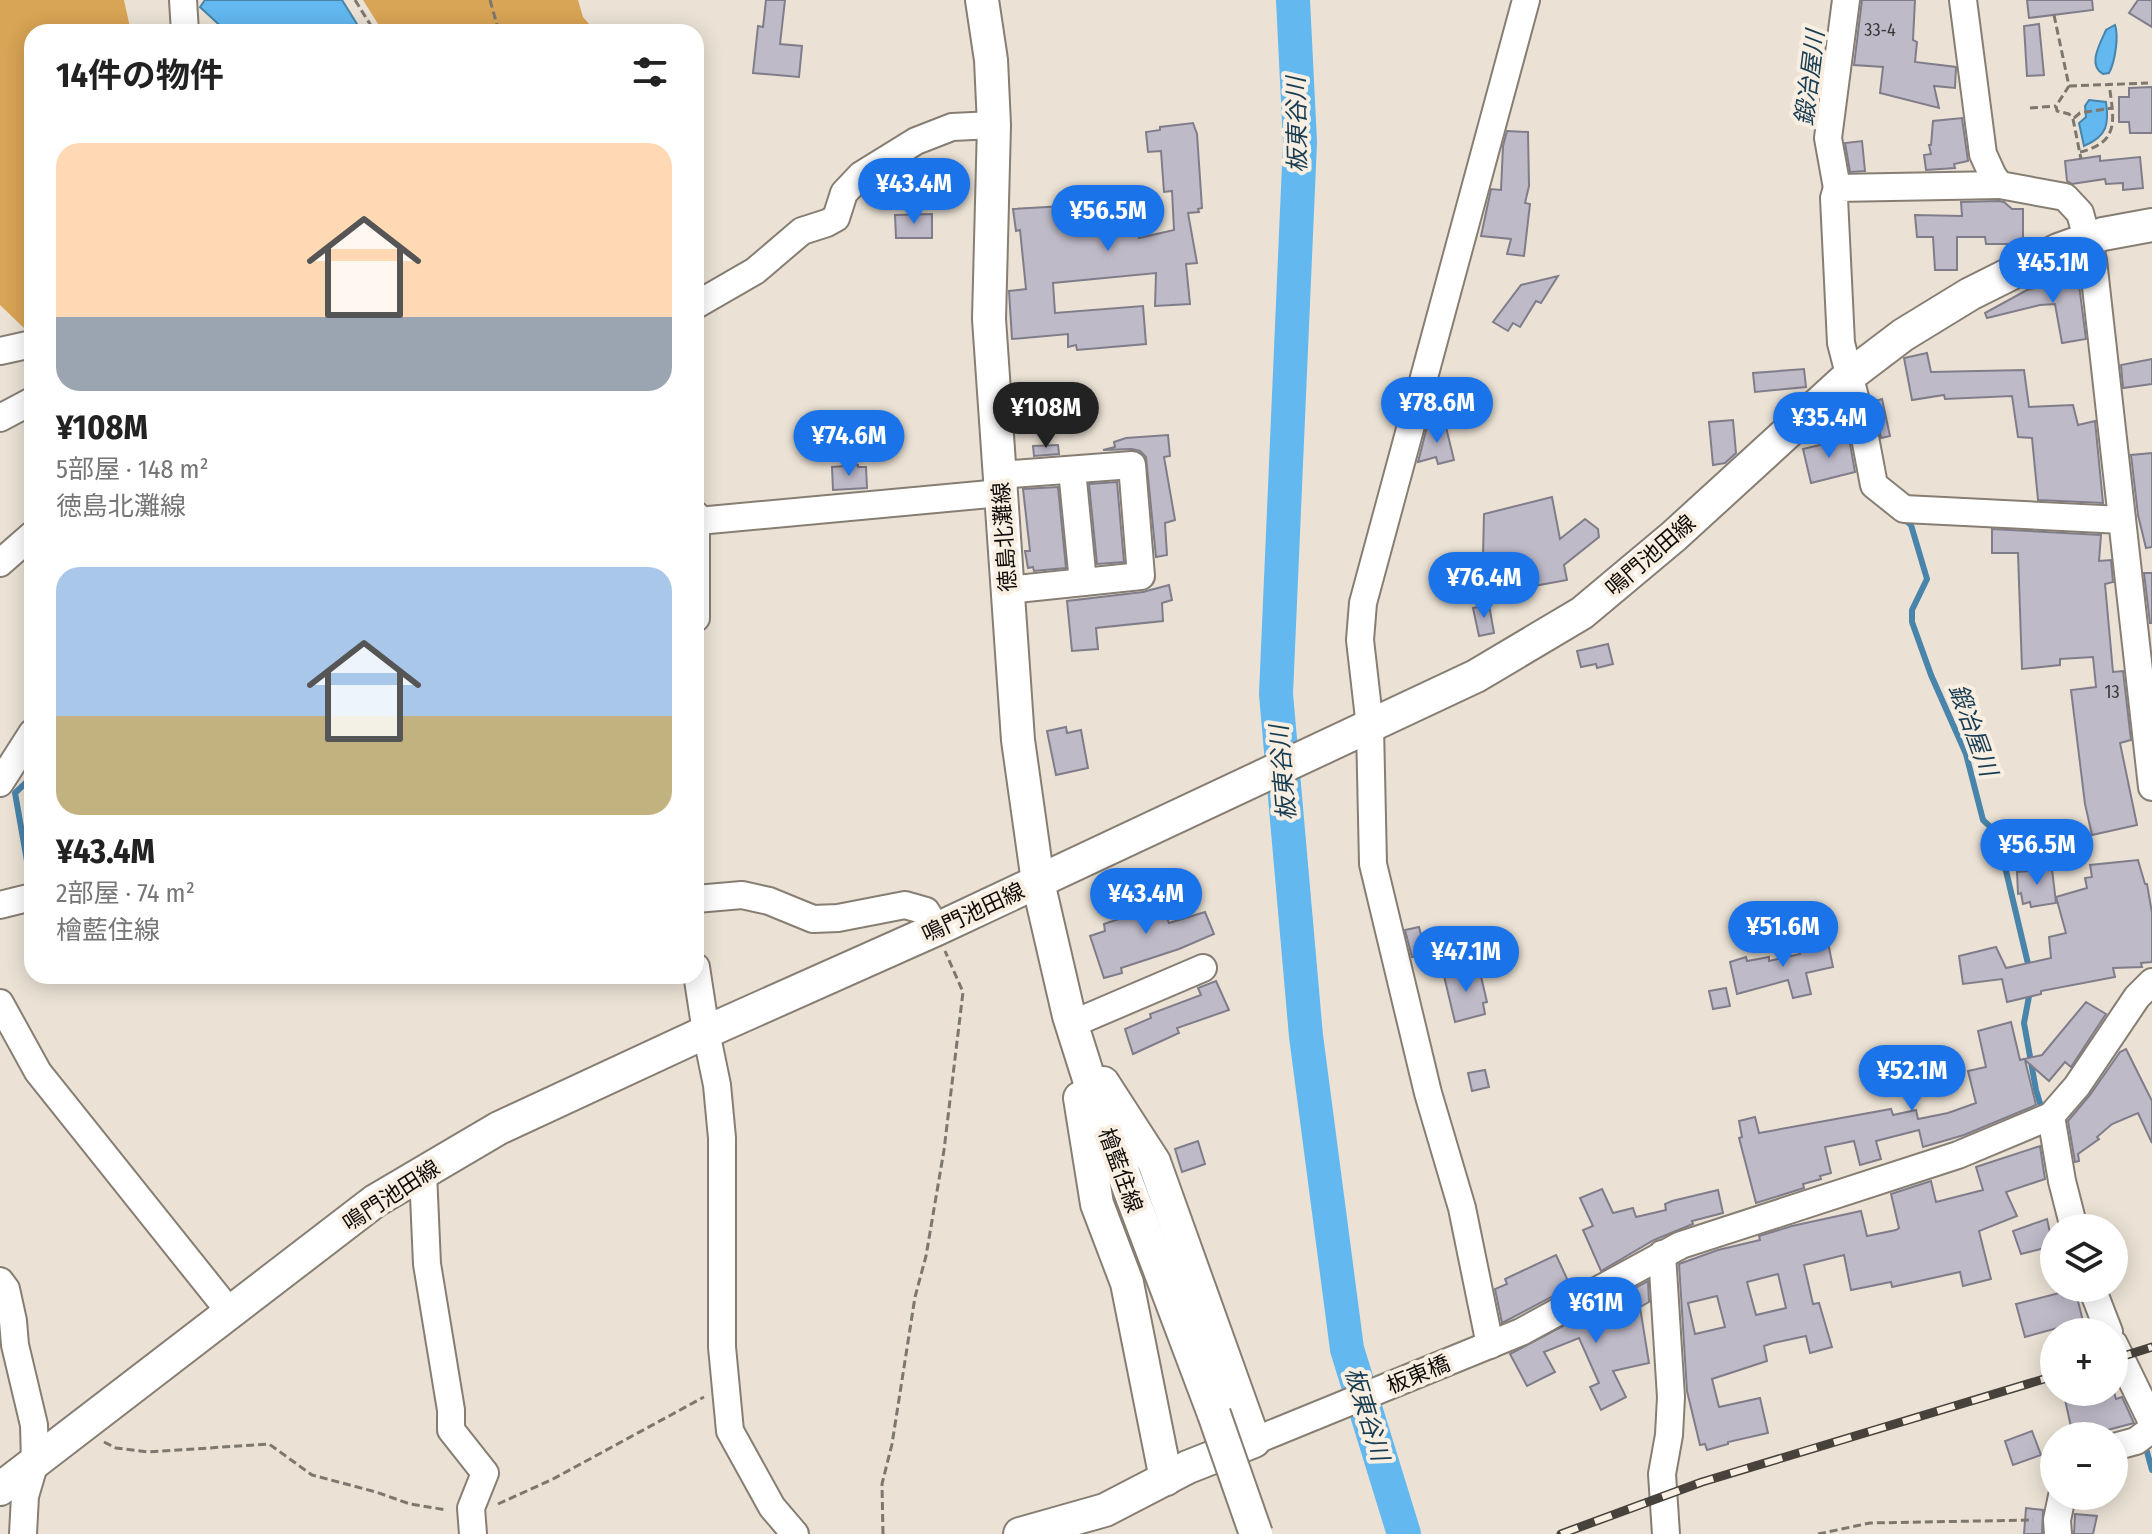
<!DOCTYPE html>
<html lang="ja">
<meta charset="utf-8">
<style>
:root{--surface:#fff;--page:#f6f6f6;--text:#222;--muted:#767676;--accent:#1a73e8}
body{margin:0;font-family:"Fira Sans Condensed","Noto Sans JP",sans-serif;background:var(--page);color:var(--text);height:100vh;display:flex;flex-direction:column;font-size:30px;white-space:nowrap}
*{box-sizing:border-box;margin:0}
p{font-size:26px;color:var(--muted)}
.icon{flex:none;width:44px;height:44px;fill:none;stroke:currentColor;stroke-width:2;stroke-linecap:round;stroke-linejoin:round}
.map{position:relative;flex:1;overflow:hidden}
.sheet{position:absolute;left:24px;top:24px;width:680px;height:960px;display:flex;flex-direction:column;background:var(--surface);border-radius:24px;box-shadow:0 4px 20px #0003}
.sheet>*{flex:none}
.tools{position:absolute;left:2040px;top:1214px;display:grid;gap:16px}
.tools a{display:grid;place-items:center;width:88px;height:88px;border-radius:50%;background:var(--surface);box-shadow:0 4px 20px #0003;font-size:40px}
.price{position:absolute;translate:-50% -68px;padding:0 18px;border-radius:28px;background:var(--accent);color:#fff;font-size:26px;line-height:52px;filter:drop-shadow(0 2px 4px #0008)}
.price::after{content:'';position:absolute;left:50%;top:48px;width:24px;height:18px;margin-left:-12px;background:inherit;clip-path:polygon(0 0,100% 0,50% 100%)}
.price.current{background:#222;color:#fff}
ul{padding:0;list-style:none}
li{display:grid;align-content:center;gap:16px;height:424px;padding:0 32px}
li span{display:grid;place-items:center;height:248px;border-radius:24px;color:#555}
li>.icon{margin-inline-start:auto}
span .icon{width:144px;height:144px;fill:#fffc;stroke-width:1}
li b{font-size:34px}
h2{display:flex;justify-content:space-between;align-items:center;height:96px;padding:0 32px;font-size:34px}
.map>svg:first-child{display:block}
.forest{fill:#d8a455}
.water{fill:#62b8ef;stroke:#4984aa;stroke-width:2}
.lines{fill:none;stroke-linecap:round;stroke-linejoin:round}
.stream{stroke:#4984aa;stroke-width:6}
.river{stroke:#62b8ef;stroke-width:34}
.building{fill:#bebac8;stroke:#807d8a;stroke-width:2;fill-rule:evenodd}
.minor-casing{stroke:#877e73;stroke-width:30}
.major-casing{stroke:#877e73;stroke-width:36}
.path{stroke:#7d776e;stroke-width:3;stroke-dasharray:8 4;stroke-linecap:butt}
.minor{stroke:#fff;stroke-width:26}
.major{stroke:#fff;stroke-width:32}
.rail-casing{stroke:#47433c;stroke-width:9}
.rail{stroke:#f8efe2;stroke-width:6;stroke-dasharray:18;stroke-linecap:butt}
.major-bridge-casing{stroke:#877e73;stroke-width:36;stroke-linecap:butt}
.major-bridge{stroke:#fff;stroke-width:32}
.labels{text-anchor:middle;stroke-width:8;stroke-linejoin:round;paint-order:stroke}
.number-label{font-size:18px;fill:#3b3838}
.street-label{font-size:22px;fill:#0f0c08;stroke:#f8efe2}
.water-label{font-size:24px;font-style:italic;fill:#183d53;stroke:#f8efe2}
</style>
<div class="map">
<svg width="2152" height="1534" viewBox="0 0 2152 1534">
<rect width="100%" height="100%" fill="#ebe2d5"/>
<!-- forest -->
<g class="forest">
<polygon points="0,0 124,0 131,32 32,32 32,310 24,328 0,305"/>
<polygon points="363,0 578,0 583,17 596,32 383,32"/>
</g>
<!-- water -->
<g class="water">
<polygon points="205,0 342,0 362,32 227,32 200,7"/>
<path d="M2115 25C2119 36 2115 62 2109 73L2103 74C2087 65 2100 44 2106 30Z"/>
<path d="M2089 100 2106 102C2109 123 2108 136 2084 146L2079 123 2086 117 2085 106Z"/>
</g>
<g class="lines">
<!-- stream -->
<g class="stream">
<polyline points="1904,519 1911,525 1927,579 1912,610 1912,622 1931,675 1966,754 1983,820 1997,833 2029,968"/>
<polyline points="22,889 26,887 30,878 15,793 32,777"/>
<polyline points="2030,991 2024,1023 2036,1090 2043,1113"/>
<polyline points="2144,1441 2152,1470"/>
</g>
<!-- river -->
<polyline class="river" points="1293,0 1300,142 1276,694 1306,1036 1347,1349 1404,1534"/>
</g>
<!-- building -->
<g class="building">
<polygon points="766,0 785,0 780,44 802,46 799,77 753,73 758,26 763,27"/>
<polygon points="1862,0 1915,0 1913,40 1917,42 1915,62 1956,67 1955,88 1934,86 1939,108 1880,93 1883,67 1854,65"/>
<polygon points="2027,0 2092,0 2093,10 2029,18"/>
<polygon points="2138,0 2152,0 2152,27 2129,13"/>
<polygon points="2039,24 2044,75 2027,76 2024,26"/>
<polygon points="2152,87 2152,133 2130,133 2129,122 2119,122 2119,97 2129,97 2129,88"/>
<polygon points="1962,118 1968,161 1954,164 1955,168 1926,170 1924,155 1931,154 1929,145 1931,145 1933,121"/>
<polygon points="1193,123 1197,134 1202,208 1198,209 1199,212 1188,213 1197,263 1186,264 1190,304 1155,306 1156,273 1053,283 1055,313 1143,306 1146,344 1077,350 1076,345 1068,347 1068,334 1012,339 1009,291 1026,289 1020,230 1016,231 1013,209 1082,205 1081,201 1128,194 1139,238 1174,230 1172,191 1164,192 1161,151 1148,152 1146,132 1160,130 1160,127"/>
<polygon points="1507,131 1528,132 1529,186 1525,203 1530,204 1524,256 1507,254 1511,239 1481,236 1491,189 1501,190 1503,146"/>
<polygon points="1862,141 1865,171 1850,172 1845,143"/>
<polygon points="2100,156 2100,161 2140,157 2143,188 2123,190 2123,183 2106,184 2105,179 2072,184 2067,181 2065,161"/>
<polygon points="1999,201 2004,202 2012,209 2023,209 2023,244 1986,244 1985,237 1957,237 1957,270 1935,270 1933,237 1917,237 1915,215 1962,216 1961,202"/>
<polygon points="932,214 932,238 896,238 895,215"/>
<polygon points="2067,275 2067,278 2078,277 2086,339 2062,343 2055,304 2040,305 1987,318 1985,313 2027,290 2043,286 2043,281"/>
<polygon points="1558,276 1541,303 1536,301 1520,327 1513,323 1508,331 1493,322 1521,285"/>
<polygon points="1927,353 1931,372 2024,370 2029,407 2073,405 2078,425 2095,421 2103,503 2038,500 2032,438 2018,437 2012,396 1945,399 1944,395 1912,400 1904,358"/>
<polygon points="2152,359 2152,384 2123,388 2121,365"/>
<polygon points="1804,369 1806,387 1755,392 1753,373"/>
<polygon points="1882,399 1890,436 1881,438 1873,402"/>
<polygon points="1733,420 1736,453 1725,463 1713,465 1709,422"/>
<polygon points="1445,423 1454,460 1438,464 1436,457 1418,462 1427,427"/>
<polygon points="1168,435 1170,456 1164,457 1175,520 1165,523 1167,555 1156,557 1146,457 1140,451 1132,449 1103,450 1115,447 1114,442 1126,438"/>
<polygon points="1849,438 1855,472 1811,483 1803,449"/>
<polygon points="1058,445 1059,454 1034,456 1033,446"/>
<polygon points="2152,453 2152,547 2146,548 2138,515 2131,455"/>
<polygon points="858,465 858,467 866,467 867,488 833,490 832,467"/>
<polygon points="1117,482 1124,562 1097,564 1089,484"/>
<polygon points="1058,487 1066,568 1034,571 1033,567 1028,568 1025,551 1030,551 1023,489"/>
<polygon points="1552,497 1560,539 1585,519 1598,529 1599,537 1564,565 1567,580 1474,597 1478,556 1483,555 1484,514"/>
<polygon points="1992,529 2101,535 2099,561 2111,560 2113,582 2105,584 2113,672 2123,671 2131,740 2120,743 2137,825 2092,835 2085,804 2071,690 2096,687 2093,657 2060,659 2060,665 2022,669 2018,553 1992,553"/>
<polygon points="2144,573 2152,573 2152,623 2150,623"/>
<polygon points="1169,585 1172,600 1162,603 1163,621 1096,628 1098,649 1072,651 1067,601 1143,592"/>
<polygon points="1489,605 1494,633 1479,636 1473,608"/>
<polygon points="1608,644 1613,664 1597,668 1596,664 1581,667 1577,651"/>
<polygon points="1066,727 1067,733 1081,730 1088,768 1056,775 1047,731"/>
<polygon points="2138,860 2145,884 2147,884 2152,913 2152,962 2141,963 2142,967 2113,968 2115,977 2041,991 2041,994 2007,1002 2002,979 1963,984 1959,956 1996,947 2006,968 2051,958 2049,937 2066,933 2056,897 2087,888 2085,878 2092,877 2090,865"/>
<polygon points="2052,869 2056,903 2031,907 2030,902 2023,904 2021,893 2018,894 2017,872"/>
<polygon points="1157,893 1169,923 1205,912 1214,934 1179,949 1121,968 1122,973 1104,978 1090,936 1105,931 1104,924 1137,913 1133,902"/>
<polygon points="1419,927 1426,954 1412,957 1405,930"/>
<polygon points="1827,938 1833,967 1806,973 1811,994 1793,998 1788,980 1737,994 1730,962 1746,957 1747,961 1769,957 1769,961 1800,954 1799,947"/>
<polygon points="1479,968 1487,1002 1483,1003 1485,1014 1455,1022 1444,976"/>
<polygon points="1216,981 1229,1010 1177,1028 1179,1033 1133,1054 1125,1029 1151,1018 1150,1014 1201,995 1198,988"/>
<polygon points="1726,988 1730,1006 1713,1009 1709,991"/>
<polygon points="2086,1002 2106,1014 2071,1067 2065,1062 2049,1081 2025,1060 2036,1105 1964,1135 1923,1147 1919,1130 1876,1141 1881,1159 1860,1165 1854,1141 1825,1147 1831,1173 1820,1176 1821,1179 1803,1184 1804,1188 1756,1203 1739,1138 1742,1137 1739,1121 1755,1117 1759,1133 1891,1109 1893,1115 1916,1110 1918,1119 1948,1113 1976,1103 1968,1071 1986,1067 1978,1031 2011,1022 2020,1060 2042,1055"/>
<polygon points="2126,1049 2152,1101 2152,1143 2138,1113 2112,1124 2097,1137 2099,1139 2078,1154 2079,1161 2075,1162 2068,1121 2090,1095 2120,1052"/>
<polygon points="1485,1070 1489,1087 1472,1091 1468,1073"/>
<polygon points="1198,1141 1205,1164 1182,1172 1175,1149"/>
<path d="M2040 1146 2045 1179 2006 1192 2017 1216 1979 1231 1991 1279 1963 1286 1960 1272 1892 1287 1891 1282 1851 1290 1844 1255 1804 1265 1813 1304 1819 1303 1832 1347 1810 1353 1806 1336 1773 1343 1764 1346 1767 1361 1712 1379 1719 1407 1760 1398 1768 1433 1728 1442V1444L1707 1450 1705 1444 1700 1445 1687 1391 1679 1264 1718 1250 1760 1240 1759 1236 1792 1226 1861 1211 1867 1236 1896 1230 1899 1228 1891 1194 1931 1181 1936 1202 1983 1190 1976 1167ZM1778 1274 1786 1308 1756 1315 1747 1282ZM1717 1296 1725 1327 1695 1334 1688 1303Z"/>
<polygon points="1602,1189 1613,1213 1633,1208 1636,1217 1666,1210 1665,1204 1672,1201 1718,1190 1723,1213 1692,1221 1693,1224 1654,1240 1601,1271 1583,1230 1593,1226 1580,1198"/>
<polygon points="2047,1219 2053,1246 2021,1254 2013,1231"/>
<polygon points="1556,1255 1569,1283 1557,1289 1559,1293 1502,1323 1495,1289 1507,1284 1505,1279"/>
<polygon points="1648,1281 1649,1302 1640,1307 1649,1363 1613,1371 1626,1397 1601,1410 1590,1387 1599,1383 1579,1338 1544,1352 1555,1372 1527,1386 1510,1354"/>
<polygon points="2075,1289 2083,1321 2025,1337 2016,1304"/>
<polygon points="2078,1392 2114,1392 2116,1399 2122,1397 2134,1423 2100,1432 2101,1436 2073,1436 2064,1395"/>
<polygon points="2032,1431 2041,1455 2013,1465 2005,1441"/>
<polygon points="2026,1508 2043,1510 2042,1534 2024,1534"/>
<polygon points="2075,1514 2097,1516 2093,1534 2074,1534"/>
</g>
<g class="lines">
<defs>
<g id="minor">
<polyline points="183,0 185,32"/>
<polyline points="1963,0 1983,154 1993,176 2000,185 2065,197 2080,213 2093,260 2152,787"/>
<polyline points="2000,185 1837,188 1834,198 1841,343 1864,432 1874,485 1904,509 2122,520"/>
<polyline points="1837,188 1828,138 1846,0"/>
<polyline points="696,305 755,271 802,231 827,223 836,218 844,193 861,175 916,141 952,127 994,125"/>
<polyline points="0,351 32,344"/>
<polyline points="0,418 32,401"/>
<polyline points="1072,470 1083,582"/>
<polyline points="1000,475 1132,465 1141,576 1008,590"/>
<polyline points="696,515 696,618"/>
<polyline points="698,521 1001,493"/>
<polyline points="0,563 32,535"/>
<polyline points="0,783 32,733"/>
<polyline points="696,899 742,895 769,901 813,919 838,918 905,905 926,911 937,929"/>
<polyline points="0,905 32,897"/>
<polyline points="696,967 706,1032 717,1085 722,1138 722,1347 730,1431 772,1507 795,1534"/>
<polyline points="0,1003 38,1072 229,1311"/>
<polyline points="1072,1024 1203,968"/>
<polyline points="2051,1116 2062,1181 2074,1228"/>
<polyline points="423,1173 427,1264 451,1410 451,1430 485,1473 471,1508 473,1534"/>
<polyline points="1662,1254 1671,1397 1669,1435 1662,1474 1666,1534"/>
<polyline points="0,1281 6,1289 13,1321 15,1345 34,1425 35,1462 25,1496 23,1534"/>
<polyline points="2092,1288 2109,1332"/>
<polyline points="2114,1344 2152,1422"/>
<polyline points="1490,1345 1462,1208 1428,1093 1373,864 1370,727 1360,640 1363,603 1526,0"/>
<polyline points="1254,1441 1521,1332 1681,1245 1958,1155 2051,1116 2077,1086 2137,997 2152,982"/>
<polyline points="2114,1447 2136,1441 2152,1429"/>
<polyline points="2058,1534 2057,1520 2062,1496"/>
</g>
<g id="major">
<polyline points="982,0 991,60 994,125 989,319 1018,740 1038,882 1069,1016 1095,1098 1214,1414"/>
<polyline points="1080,1098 1097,1204 1127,1283 1166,1479"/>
<polyline points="0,1489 375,1201 499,1128 706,1032 937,929 1476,676 1582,613 1674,536 1849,376 1903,335 1970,294 2058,250 2103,234 2152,225"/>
<polyline points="1020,1534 1105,1510 1188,1467 1254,1441 1154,1162 1103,1083"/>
</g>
</defs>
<!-- minor casing -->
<use href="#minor" class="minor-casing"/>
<!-- major casing -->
<use href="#major" class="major-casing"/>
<!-- path -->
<g class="path">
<polyline points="355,0 375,32"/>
<polyline points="490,0 499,32"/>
<polyline points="2054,15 2069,86 2056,106 2057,111 2069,114 2073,119 2081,159"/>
<polyline points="2069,86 2148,83"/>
<polyline points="2030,108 2056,106"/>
<polyline points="2074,118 2080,113 2112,108"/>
<path d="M2080 152C2122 142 2113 117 2109 83"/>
<polyline points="104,1442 116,1448 148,1452 269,1444 312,1475 376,1492 410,1504 447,1510"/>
<polyline points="498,1504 553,1479 704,1397"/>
<polyline points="883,1534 882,1484 892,1444 915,1297 926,1256 944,1150 963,992 945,951"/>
<polyline points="1818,1534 1870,1523 2033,1520"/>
</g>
<!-- minor -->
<use href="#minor" class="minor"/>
<!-- major -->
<use href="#major" class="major"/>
<defs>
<g id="rail">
<polyline points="2114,1359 2152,1347"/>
<polyline points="1561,1534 1702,1482 2054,1376"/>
</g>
</defs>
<!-- rail casing -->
<use href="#rail" class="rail-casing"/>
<!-- rail -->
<use href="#rail" class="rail"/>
<defs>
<polyline id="major-bridge" points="1214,1414 1256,1534"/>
</defs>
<!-- major-bridge casing -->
<use href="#major-bridge" class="major-bridge-casing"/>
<!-- major-bridge -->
<use href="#major-bridge" class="major-bridge"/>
</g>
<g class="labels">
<!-- number labels -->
<g class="number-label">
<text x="1880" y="36">33-4</text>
<text x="2112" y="698">13</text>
</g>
<!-- street labels -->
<g class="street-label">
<text transform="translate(1004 537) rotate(-94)" y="8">徳島北灘線</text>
<text transform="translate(1650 555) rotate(-41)" y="8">鳴門池田線</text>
<text transform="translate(973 912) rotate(-25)" y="8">鳴門池田線</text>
<text transform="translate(1121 1170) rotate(70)" y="8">檜藍住線</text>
<text transform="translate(391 1195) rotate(-33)" y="8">鳴門池田線</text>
<text transform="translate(1418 1374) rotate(-22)" y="8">板東橋</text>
</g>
<!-- water labels -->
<g class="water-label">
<text transform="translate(1810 78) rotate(-83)" y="8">鍛冶屋川</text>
<text transform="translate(1297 125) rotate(-91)" y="8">板東谷川</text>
<text transform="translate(1973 730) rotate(70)" y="8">鍛冶屋川</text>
<text transform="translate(1283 773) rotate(-95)" y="8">板東谷川</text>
<text transform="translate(1367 1414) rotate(73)" y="8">板東谷川</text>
</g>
</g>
</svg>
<div class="tools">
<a><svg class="icon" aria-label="layers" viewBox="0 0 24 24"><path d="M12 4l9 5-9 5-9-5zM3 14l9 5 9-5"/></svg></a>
<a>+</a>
<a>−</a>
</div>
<b class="price" style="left:914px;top:226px">¥43.4M</b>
<b class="price" style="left:1108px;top:253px">¥56.5M</b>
<b class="price" style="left:2053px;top:305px">¥45.1M</b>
<b class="price" style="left:1437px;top:445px">¥78.6M</b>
<b class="price current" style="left:1046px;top:450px">¥108M</b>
<b class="price" style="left:1829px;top:460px">¥35.4M</b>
<b class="price" style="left:849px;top:478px">¥74.6M</b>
<b class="price" style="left:1484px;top:620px">¥76.4M</b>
<b class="price" style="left:2037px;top:887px">¥56.5M</b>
<b class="price" style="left:1146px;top:936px">¥43.4M</b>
<b class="price" style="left:1783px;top:969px">¥51.6M</b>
<b class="price" style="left:1466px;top:994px">¥47.1M</b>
<b class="price" style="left:1912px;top:1113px">¥52.1M</b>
<b class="price" style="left:1596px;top:1345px">¥61M</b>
<section class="sheet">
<h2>14件の物件<svg class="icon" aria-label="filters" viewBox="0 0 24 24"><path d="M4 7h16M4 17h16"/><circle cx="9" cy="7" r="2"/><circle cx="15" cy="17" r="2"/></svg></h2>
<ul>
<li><span style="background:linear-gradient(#ffd9b3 70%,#9aa5b1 0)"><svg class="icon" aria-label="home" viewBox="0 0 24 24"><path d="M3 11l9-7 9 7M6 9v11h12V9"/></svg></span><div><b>¥108M</b><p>5部屋 · 148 m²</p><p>徳島北灘線</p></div></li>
<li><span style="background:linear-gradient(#a9c7e8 60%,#c2b280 0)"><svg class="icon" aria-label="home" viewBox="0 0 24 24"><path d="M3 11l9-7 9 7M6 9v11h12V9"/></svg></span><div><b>¥43.4M</b><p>2部屋 · 74 m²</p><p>檜藍住線</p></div></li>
</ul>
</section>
</div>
